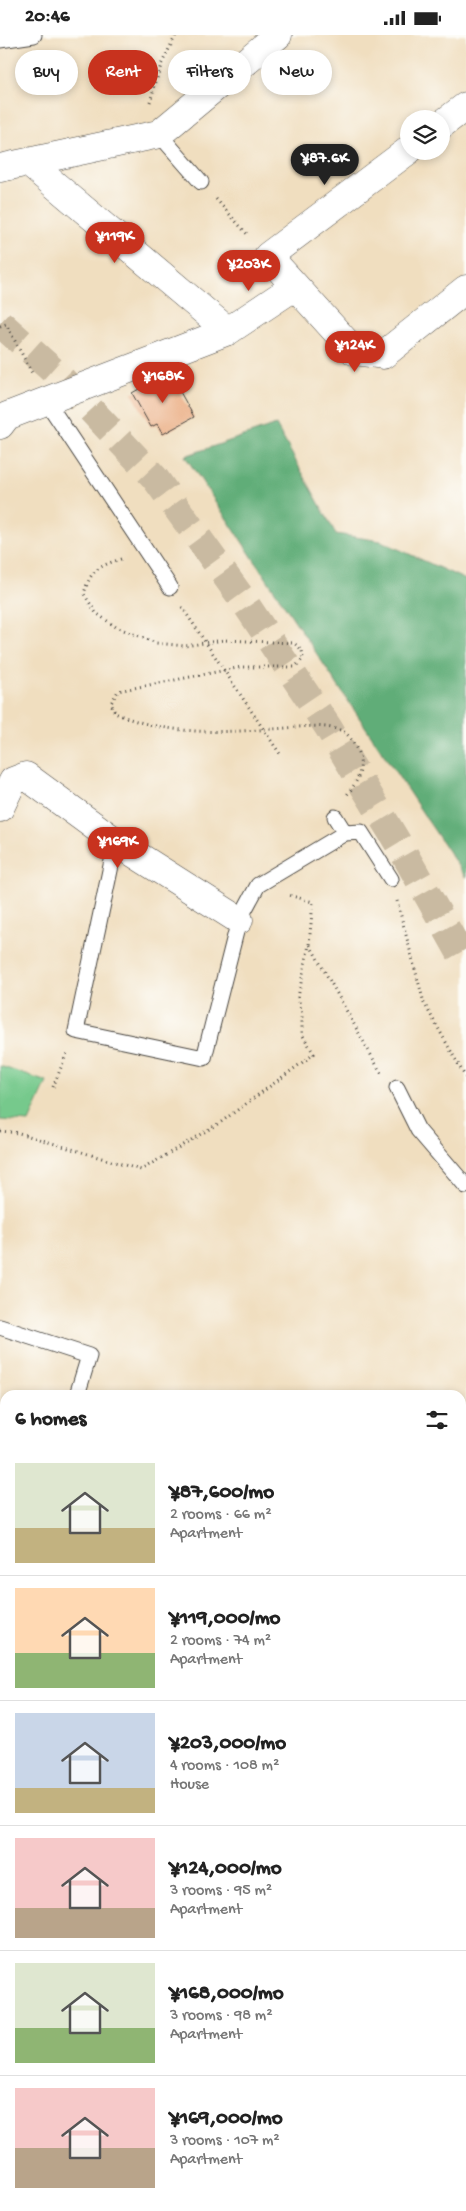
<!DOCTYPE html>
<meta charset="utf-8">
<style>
:root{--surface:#fff;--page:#f2f2f2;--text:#222;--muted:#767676;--line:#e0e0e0;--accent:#c8321e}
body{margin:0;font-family:"Gochi Hand",sans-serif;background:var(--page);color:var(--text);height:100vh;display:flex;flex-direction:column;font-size:19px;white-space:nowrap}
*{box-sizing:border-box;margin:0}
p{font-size:16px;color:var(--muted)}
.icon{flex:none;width:28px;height:28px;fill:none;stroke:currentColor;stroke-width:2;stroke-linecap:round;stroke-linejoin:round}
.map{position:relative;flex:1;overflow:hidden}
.panel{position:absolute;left:0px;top:1355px;width:466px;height:821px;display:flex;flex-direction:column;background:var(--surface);border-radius:15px 15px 0 0;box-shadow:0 2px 8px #0003}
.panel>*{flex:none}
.guide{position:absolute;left:15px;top:15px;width:436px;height:45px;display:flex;gap:10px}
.fabs{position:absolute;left:400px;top:75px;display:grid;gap:10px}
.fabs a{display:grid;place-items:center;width:50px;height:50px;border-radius:50%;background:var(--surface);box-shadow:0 2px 8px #0003;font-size:25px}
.price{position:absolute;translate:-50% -42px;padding:0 11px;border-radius:18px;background:var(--accent);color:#fff;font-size:16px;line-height:32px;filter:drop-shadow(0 1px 2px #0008)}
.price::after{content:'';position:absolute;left:50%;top:30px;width:15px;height:11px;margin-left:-8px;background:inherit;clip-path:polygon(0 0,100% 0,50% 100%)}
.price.selected{background:#222;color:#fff}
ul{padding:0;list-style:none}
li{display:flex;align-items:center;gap:15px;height:125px;padding:0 15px}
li+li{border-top:1px solid var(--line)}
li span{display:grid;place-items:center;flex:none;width:140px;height:100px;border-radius:0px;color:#555}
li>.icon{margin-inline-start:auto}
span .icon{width:60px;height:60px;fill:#fffc;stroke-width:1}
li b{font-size:21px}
h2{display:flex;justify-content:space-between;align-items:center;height:60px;padding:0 15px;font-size:21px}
.chip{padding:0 18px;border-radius:22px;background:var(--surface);box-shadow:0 2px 8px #0003;font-size:18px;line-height:45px}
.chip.selected{background:var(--accent);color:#fff}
.status{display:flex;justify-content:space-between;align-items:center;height:35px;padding:0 25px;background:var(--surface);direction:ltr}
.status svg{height:14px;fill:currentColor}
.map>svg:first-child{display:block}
.green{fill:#76c98c;stroke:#507a5c}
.forest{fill:#60ad78;stroke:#466c52}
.building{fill:#ecb38c}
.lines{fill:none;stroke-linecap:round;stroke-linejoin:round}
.secondary-tunnel{stroke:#c9baa1;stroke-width:28;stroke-dasharray:28 14;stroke-linecap:butt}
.lane-casing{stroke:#494641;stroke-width:17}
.street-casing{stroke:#494641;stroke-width:29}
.path{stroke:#494641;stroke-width:3;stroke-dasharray:1 4;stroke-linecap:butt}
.lane{stroke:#fff;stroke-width:15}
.street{stroke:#fff;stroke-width:28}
</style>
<div class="status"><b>20:46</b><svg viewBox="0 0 49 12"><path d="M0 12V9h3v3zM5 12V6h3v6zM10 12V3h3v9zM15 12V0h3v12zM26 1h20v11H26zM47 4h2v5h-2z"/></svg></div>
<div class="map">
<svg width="466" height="2176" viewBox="0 0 466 2176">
<rect width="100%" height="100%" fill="#fdfcf7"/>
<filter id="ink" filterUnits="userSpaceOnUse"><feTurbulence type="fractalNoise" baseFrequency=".02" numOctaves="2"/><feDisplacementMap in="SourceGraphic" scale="10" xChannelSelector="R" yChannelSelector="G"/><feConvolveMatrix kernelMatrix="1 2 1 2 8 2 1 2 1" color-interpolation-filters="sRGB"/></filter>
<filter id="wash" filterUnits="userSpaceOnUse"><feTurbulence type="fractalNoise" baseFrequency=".0096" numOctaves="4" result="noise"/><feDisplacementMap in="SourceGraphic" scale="20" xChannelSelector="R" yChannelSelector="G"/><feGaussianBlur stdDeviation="1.12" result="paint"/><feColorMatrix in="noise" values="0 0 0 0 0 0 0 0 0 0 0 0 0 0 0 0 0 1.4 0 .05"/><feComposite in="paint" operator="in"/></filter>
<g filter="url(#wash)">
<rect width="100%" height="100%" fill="#f0debf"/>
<!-- green -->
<polygon class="green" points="0,1031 47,1047 29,1087 0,1085"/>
<!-- forest -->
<polygon class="forest" points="276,390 336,499 381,506 466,545 466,843 185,421"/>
<g id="blocks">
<!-- building -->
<g class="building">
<polygon points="169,337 194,382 163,399 157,389 151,392 132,358"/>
<polygon points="79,2171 198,2171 193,2176 88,2176"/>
</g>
</g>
</g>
<g filter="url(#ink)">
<use href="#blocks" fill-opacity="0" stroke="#494641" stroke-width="1"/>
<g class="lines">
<!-- secondary-tunnel -->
<polyline class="secondary-tunnel" points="0,288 59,341 155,443 243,565 328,692 401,813 466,928"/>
<defs>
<g id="lane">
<polyline points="0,5 34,0"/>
<polyline points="159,99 201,147"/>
<polyline points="47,367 170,552"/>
<polyline points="335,782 345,798"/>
<polyline points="116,807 76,996 204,1023 239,885 258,850 345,798 361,797 391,844"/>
<polyline points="397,1053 418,1095 466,1151"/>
<polyline points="0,1292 89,1321 77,1360"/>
<polyline points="461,1453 466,1461"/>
<polyline points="461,1492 466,1488"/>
<polyline points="0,1569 5,1556"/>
<polyline points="0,1586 5,1588"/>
<polyline points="461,1717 466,1717"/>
<polyline points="0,2144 5,2147"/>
<polyline points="48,2171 56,2176"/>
</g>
<g id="street">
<polyline points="441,90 466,71"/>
<polyline points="409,115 268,221 354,316 383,320 466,254"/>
<polyline points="30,129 228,296"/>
<polyline points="0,133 159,99 278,0"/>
<polyline points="0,390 7,381 228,296 294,252"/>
<polyline points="0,773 13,746 26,741 116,807 239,885"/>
<polyline points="0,1456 5,1458"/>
<polyline points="461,1631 466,1633"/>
<polyline points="0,1753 5,1755"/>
<polyline points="461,1962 466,1965"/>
<polyline points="0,2000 5,1989"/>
<polyline points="461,2112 466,2103"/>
<polyline points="435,2176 436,2171"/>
</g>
</defs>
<!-- lane casing -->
<use href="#lane" class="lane-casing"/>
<!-- street casing -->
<use href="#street" class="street-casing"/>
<!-- path -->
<g class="path">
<polyline points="150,67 161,30 176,0"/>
<polyline points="216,164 248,200"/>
<polyline points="0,291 6,289 33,340"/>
<path d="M121 524C99 531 90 535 84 559L96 578 116 592 156 608 185 611 224 605 294 608 302 615 303 624 295 632H242L118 656 111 668 115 678C164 700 220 698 272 694 294 693 318 688 340 695 347 697 352 705 355 711 366 731 359 746 345 762"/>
<polyline points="182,572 280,719"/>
<polyline points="397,866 424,968 466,1043"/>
<polyline points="310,910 381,1038"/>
<polyline points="53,1052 67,1018"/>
<polyline points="0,1096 19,1098 141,1135 221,1087 314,1019 302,999 302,979 298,962 309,910 313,867 289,860"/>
<polyline points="373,2171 378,2176"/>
</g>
<!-- lane -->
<use href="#lane" class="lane"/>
<!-- street -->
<use href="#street" class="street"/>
</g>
</g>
</svg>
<div class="fabs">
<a><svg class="icon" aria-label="layers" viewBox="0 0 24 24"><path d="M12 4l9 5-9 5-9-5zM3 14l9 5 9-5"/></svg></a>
</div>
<b class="price selected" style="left:325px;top:151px">¥87.6K</b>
<b class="price" style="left:115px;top:229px">¥119K</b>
<b class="price" style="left:249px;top:257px">¥203K</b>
<b class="price" style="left:355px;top:338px">¥124K</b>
<b class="price" style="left:163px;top:369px">¥168K</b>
<b class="price" style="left:118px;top:834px">¥169K</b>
<div class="guide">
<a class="chip">Buy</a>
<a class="chip selected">Rent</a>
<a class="chip">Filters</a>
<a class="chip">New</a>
</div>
<section class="panel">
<h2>6 homes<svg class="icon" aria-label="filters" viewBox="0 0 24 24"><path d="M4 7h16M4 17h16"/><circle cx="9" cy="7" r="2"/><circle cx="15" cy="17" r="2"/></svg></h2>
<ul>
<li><span style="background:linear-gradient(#dfe7d0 65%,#c2b280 0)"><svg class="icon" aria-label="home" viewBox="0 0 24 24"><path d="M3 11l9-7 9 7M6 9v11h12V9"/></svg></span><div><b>¥87,600/mo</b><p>2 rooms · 66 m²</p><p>Apartment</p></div></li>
<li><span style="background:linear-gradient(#ffd9b3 65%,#8fb573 0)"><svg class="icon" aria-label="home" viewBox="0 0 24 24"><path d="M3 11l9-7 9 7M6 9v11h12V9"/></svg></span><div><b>¥119,000/mo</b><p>2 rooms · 74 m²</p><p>Apartment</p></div></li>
<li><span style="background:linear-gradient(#c9d6e8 75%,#c2b280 0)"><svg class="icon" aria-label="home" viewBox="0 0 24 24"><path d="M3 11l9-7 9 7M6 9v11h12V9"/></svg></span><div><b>¥203,000/mo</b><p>4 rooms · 108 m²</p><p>House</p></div></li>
<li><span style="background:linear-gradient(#f6c9c9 70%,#b9a48a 0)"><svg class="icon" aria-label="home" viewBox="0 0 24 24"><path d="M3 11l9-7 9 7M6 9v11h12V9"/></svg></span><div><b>¥124,000/mo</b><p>3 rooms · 95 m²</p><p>Apartment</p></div></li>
<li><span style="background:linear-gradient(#dfe7d0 65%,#8fb573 0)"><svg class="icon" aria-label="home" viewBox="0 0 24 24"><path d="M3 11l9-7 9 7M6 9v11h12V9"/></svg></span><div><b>¥168,000/mo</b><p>3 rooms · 98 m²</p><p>Apartment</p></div></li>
<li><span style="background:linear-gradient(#f6c9c9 60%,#b9a48a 0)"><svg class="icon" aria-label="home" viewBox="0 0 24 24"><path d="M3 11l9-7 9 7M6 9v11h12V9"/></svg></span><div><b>¥169,000/mo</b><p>3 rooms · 107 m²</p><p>Apartment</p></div></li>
</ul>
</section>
</div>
